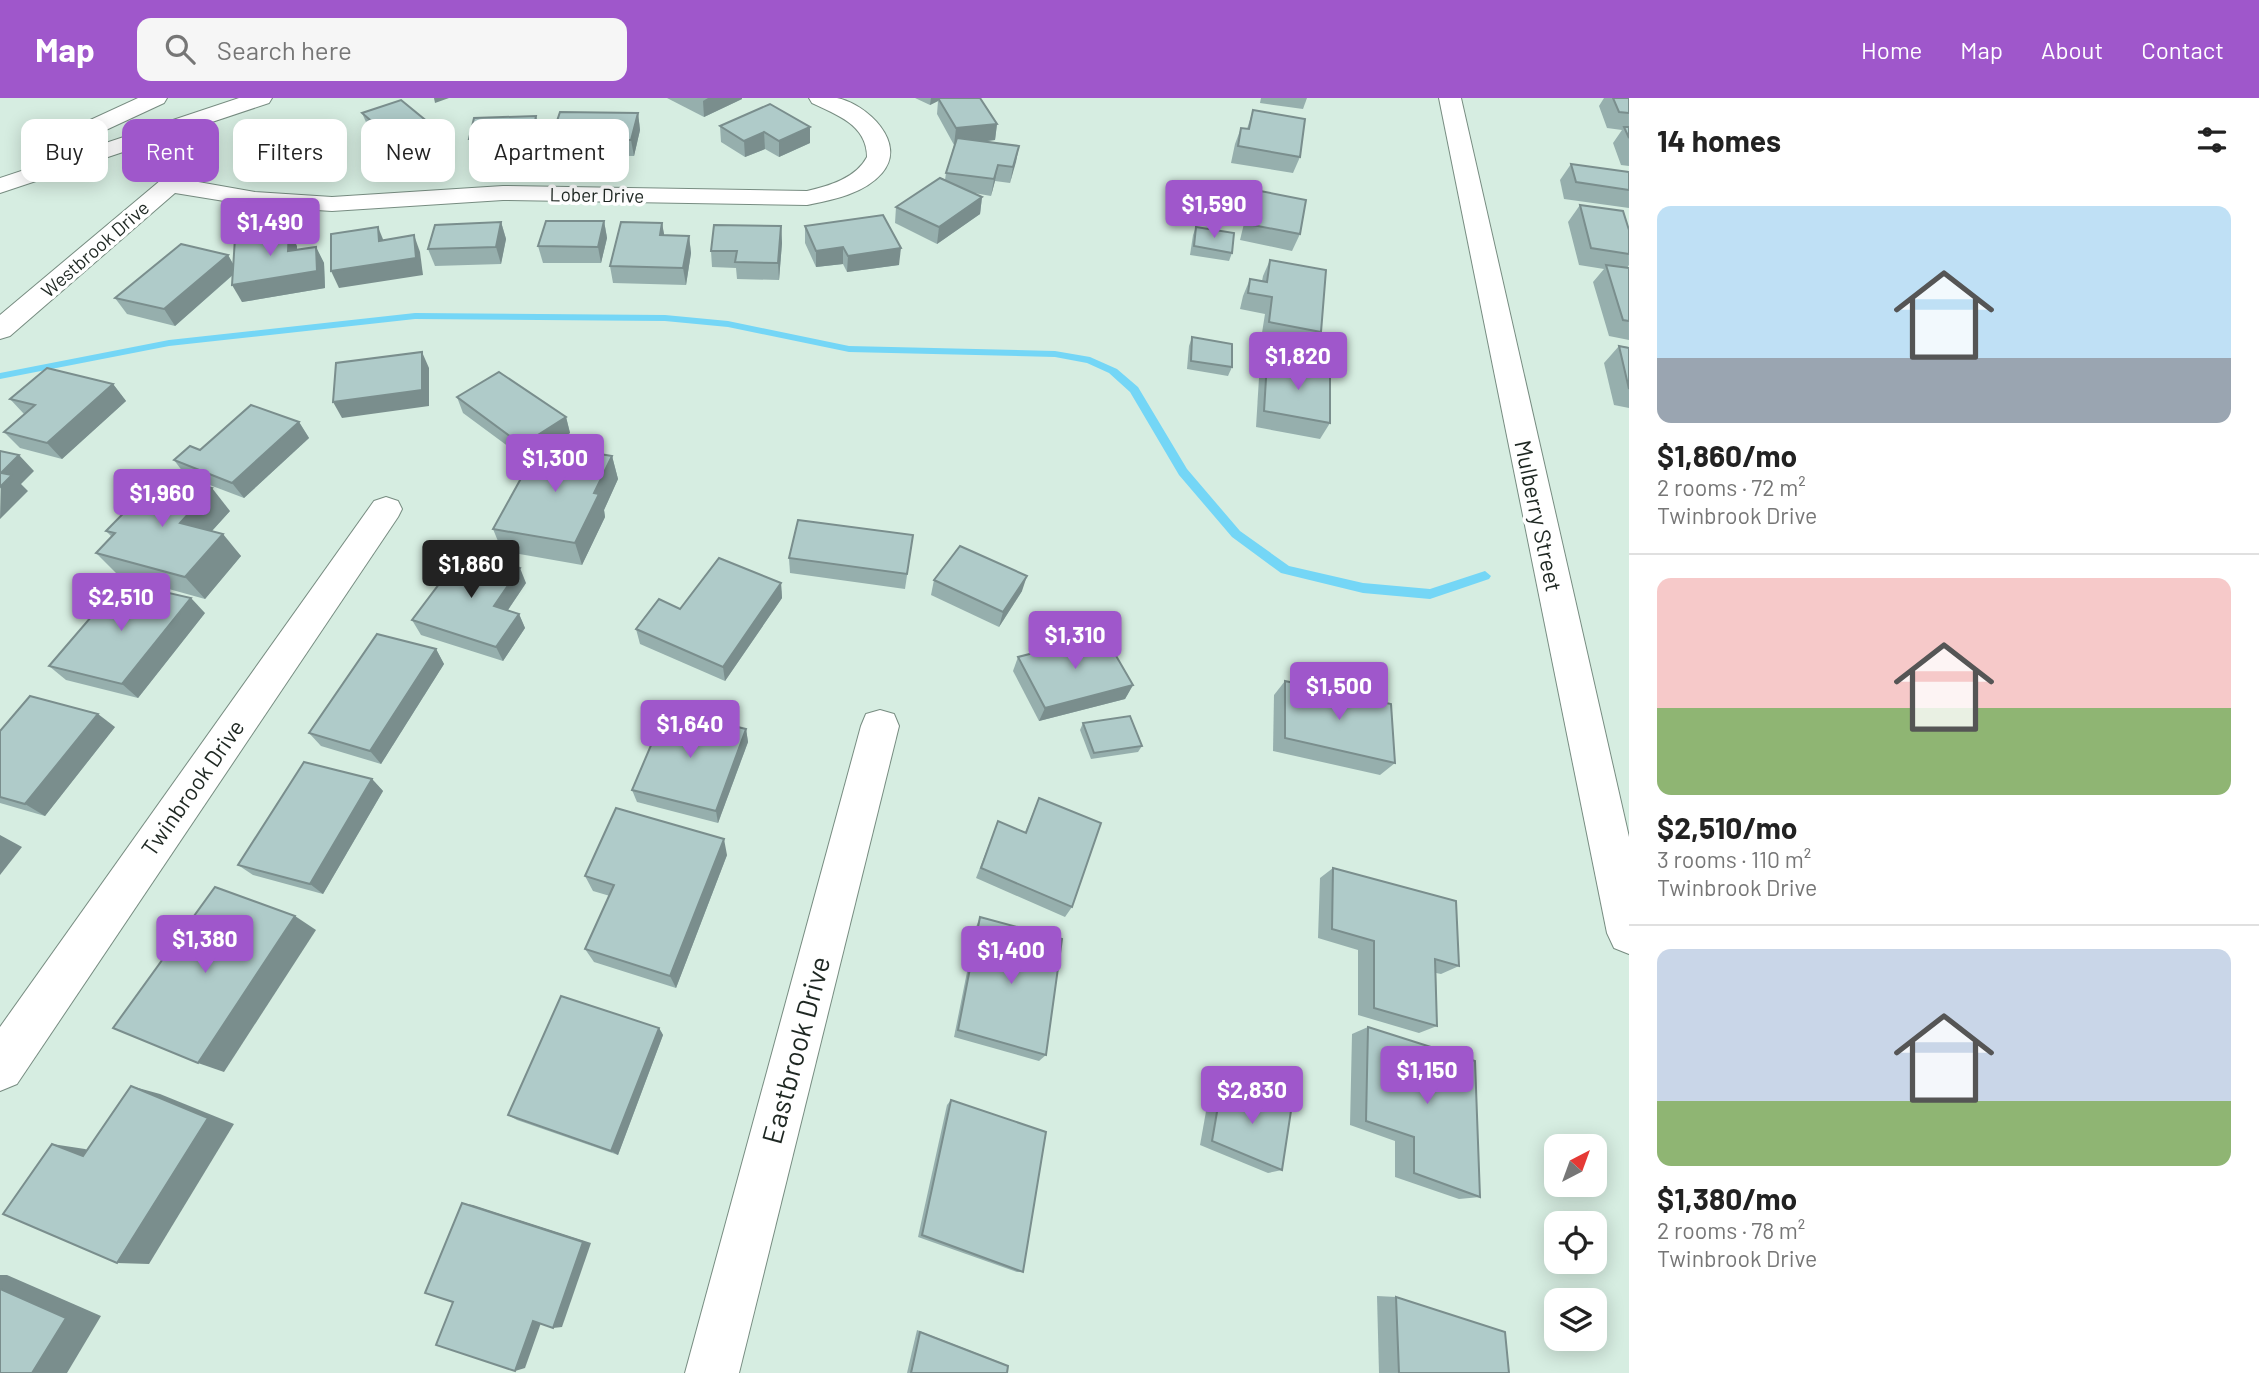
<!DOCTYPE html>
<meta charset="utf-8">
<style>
:root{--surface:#fff;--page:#f6f6f6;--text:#222;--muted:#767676;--line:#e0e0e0;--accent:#9f57cb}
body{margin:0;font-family:Barlow,sans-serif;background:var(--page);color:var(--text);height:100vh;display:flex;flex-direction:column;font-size:26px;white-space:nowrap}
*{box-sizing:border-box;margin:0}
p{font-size:23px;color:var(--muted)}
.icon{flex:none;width:38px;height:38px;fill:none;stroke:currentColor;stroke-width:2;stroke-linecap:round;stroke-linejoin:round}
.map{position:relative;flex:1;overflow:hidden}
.drawer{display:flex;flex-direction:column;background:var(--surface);width:630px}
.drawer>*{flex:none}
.hud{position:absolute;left:21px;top:21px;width:665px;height:63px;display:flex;gap:14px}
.needle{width:46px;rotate:41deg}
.buttons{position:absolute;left:1544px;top:1036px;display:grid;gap:14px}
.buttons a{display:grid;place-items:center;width:63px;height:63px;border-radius:14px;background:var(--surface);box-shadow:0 4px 18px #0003;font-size:35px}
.price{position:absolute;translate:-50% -60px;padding:0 16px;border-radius:7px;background:var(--accent);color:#fff;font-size:23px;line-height:46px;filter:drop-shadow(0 2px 4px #0008)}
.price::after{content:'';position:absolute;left:50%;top:42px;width:21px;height:16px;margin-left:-10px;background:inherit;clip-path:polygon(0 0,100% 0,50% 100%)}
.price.on{background:#222;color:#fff}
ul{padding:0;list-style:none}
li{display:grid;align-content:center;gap:14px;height:371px;padding:0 28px}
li+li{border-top:2px solid var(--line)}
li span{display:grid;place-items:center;height:217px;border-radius:14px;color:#555}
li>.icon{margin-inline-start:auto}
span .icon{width:126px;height:126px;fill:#fffc;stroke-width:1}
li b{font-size:30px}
h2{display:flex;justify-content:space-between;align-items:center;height:84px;padding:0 28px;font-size:30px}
.tag{padding:0 24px;border-radius:14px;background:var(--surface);box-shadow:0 4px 18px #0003;font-size:24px;line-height:63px}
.tag.on{background:var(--accent);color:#fff}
header{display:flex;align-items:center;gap:42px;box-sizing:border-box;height:98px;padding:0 35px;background:var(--accent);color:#fff}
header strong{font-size:33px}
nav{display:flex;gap:38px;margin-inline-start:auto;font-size:24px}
.search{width:490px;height:63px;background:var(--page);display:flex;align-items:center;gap:18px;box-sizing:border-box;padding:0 24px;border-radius:14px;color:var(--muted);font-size:26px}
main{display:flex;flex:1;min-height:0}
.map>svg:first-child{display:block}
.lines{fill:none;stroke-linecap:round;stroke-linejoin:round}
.stream{fill:#74d6f6;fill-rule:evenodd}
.minor-casing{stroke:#778c81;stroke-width:2}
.primary-casing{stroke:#778c81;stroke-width:2}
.minor{fill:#fff;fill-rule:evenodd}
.primary{fill:#fff;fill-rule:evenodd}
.wall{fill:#96afad}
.shaded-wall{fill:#7a8e8d}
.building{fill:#afcbc9;stroke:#7a8e8d;stroke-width:2}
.labels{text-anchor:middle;stroke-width:7;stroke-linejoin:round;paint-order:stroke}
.far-street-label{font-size:19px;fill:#1e2722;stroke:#fff}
.street-label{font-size:23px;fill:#1e2722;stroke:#fff}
.near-street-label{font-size:28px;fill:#1e2722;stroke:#fff}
</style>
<header>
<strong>Map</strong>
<div class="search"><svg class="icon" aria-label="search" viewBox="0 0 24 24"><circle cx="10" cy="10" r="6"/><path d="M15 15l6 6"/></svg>Search here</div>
<nav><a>Home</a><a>Map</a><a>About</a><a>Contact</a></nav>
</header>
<main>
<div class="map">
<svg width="1629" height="1275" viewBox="0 0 1629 1275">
<rect width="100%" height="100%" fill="#d6ede1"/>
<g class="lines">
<!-- stream -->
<polygon class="stream" points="415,215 665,217 728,223 849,248 1055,253 1090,259 1117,271 1138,289 1187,371 1240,433 1289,468 1363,485 1430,491 1485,473 1491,478 1489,481 1430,501 1363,495 1281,475 1232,439 1179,377 1130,294 1109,275 1087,265 1055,259 849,254 728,229 665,223 415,221 169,248 0,281 0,275 169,242"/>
<defs>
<g id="minor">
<path d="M239 0H272L269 5 191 31C202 52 201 63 187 82L255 94 332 99 503 88 807 93C829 88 856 80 867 59 867 27 837 17 812 5L809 0C818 0 828 0 837 0 867 6 908 45 882 75 864 96 832 102 807 107L503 102 332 113 255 108 175 95 10 238 0 241V217L161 82C181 60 179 53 167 28L170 23Z"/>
<polygon points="1439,0 1461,0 1629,739 1629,856 1614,850 1607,835"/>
<polygon points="386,399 398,403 402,411 398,419 17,986 0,993 0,929 374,403"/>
<polygon points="880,612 894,616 899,628 739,1275 685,1275 861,628 866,616"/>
</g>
<g id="primary">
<polygon points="138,0 167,0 164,5 65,51 49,51 45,46 49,41"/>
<polygon points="178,21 186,23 189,28 186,33 0,95 0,80"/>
</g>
</defs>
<!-- minor casing -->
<use href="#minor" class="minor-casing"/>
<!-- primary casing -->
<use href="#primary" class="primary-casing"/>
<!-- minor -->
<use href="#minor" class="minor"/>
<!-- primary -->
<use href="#primary" class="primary"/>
</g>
<!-- wall -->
<g class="wall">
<polygon points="667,0 742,0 742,1 704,19"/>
<polygon points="915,0 980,0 997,26 995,42 985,43 1019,48 1010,85 995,83 991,98 974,95 982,99 980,116 937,146 895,125 896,109 945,82 946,75 954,47 937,16 938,3 930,7"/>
<polygon points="1261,0 1307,0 1303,11 1260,5"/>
<polygon points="1604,0 1629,0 1629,68 1621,67 1613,45 1622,32 1607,30 1599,8"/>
<polygon points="1253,12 1300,59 1293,75 1231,65 1235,46 1241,30 1247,31"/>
<polygon points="362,15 435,42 396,56 369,31"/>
<polygon points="638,15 640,32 634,58 555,57 551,41"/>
<polygon points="720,28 810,29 810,45 779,59 765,51 745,59 721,44"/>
<polygon points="540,34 536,55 474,57 469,41"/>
<polygon points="1571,66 1629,74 1629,110 1564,101 1560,82"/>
<polygon points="1255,92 1300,136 1292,153 1240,142 1248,109"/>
<polygon points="1580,107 1629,132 1629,167 1627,170 1629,170 1629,242 1609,238 1593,184 1604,171 1579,167 1568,124"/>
<polygon points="604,123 607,140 601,165 543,165 538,148"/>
<polygon points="501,124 506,141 501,166 435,168 428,151"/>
<polygon points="662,125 664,138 689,138 691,155 686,187 613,185 610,168"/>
<polygon points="781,128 782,145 779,182 737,181 736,170 712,169 711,153"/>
<polygon points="805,128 899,167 847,174 843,166 816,169 805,145"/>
<polygon points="1196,129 1232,155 1229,163 1190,157 1193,137"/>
<polygon points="297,148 297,152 316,149 324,165 325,190 242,204 233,177 175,228 127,216 115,200 228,157 233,166"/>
<polygon points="1270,162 1321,234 1312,251 1261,241 1265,216 1240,211 1243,198 1250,181 1262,183 1263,178"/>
<polygon points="1192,239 1232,269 1228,278 1187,271 1189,248"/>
<polygon points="1619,248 1629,249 1629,310 1614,307 1604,265"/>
<polygon points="1267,264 1330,325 1320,341 1256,329 1259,280"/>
<polygon points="113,286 126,303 62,361 20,350 4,334 24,316 10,301"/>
<polygon points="457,299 566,319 570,335 551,348 612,358 618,381 604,412 605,419 582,467 502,453 493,431 532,361 528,363 463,315"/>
<polygon points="299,324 309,340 244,400 186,378 174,362 200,352"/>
<polygon points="230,413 212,433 241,458 205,501 118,477 96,455 112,439 106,433"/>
<polygon points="913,437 905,491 790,475 789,460"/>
<polygon points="934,482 1022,493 999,529 931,497"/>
<polygon points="526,485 508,512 519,516 525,530 503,563 421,537 412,522"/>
<polygon points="781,485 782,500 725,583 640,546 636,531"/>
<polygon points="205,515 138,600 66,582 49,568"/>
<polygon points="436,551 444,566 381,666 321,648 309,635"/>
<polygon points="1018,559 1133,587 1125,601 1039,623 1013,573"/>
<polygon points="1285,583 1395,665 1380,677 1273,653 1274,597"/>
<polygon points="1083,625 1142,648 1138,654 1091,661 1080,632"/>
<polygon points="115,629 45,718 0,705 0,633"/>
<polygon points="746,631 748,644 718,725 637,704 632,692"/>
<polygon points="372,681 383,693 323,796 253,777 238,767"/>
<polygon points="1039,700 1072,809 1065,819 976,780 998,723 1025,734"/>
<polygon points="727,757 676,890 594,864 585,851 610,798 593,793 585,778"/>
<polygon points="1333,770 1459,868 1441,876 1436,875 1437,928 1419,935 1358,917 1358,852 1318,840 1320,780"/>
<polygon points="980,819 1046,957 1039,963 954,939 976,829"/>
<polygon points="1368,929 1480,1099 1459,1101 1395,1079 1395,1043 1350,1027 1352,936"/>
<polygon points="659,930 663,937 618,1057 517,1022 508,1017"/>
<polygon points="1222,985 1282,1072 1268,1075 1200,1047 1210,991"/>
<polygon points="951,1002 1023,1174 1017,1174 918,1139 947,1007"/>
<polygon points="1377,1198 1396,1199 1509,1275 1379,1275"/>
<polygon points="917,1232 1002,1265 1008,1268 1007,1275 907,1275"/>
</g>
<!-- shaded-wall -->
<g class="shaded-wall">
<polygon points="434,0 449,0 435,5"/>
<polygon points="708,0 742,0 742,1 704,19 703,3"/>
<polygon points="931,0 938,0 938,3 930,7"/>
<polygon points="638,15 640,32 634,58 631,42"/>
<polygon points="536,18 540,34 536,55 532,39"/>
<polygon points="429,25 435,42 396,56 390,39"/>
<polygon points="997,26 995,42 954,47 956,30"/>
<polygon points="810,29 810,45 779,59 779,43"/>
<polygon points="764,34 765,51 745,59 744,43"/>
<polygon points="1019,48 1016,64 1010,85 1013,69"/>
<polygon points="998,67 995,83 991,98 994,81"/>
<polygon points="982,99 980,116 937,146 939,129"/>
<polygon points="604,123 607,140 601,165 598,149"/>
<polygon points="501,124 506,141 501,166 496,149"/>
<polygon points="662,125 665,141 660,137"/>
<polygon points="781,128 782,145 779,182 778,165"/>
<polygon points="378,129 385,146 379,143"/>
<polygon points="289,132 297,148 297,170 288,153"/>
<polygon points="414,137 420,154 423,177 339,190 331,173"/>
<polygon points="689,138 691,155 686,187 683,170"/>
<polygon points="316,149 324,165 325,190 242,204 232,187"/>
<polygon points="843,149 843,166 816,169 816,153"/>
<polygon points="901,150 899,167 847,174 848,158"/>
<polygon points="228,157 237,173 175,228 164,211"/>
<polygon points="422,254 429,270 429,308 342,320 333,304"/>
<polygon points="113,286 126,303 62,361 47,345"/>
<polygon points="566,319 570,335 528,363 522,347"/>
<polygon points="299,324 309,340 244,400 232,385"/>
<polygon points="19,357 34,373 21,386 28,393 0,421 1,375"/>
<polygon points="612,358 618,381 604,412 605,419 582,467 575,445 594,395"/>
<polygon points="212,390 230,413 199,447 180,425"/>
<polygon points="223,436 241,458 205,501 185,479"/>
<polygon points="520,470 526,485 501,522 494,508"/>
<polygon points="1027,478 1022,493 999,529 1003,514"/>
<polygon points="781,485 782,500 725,583 723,569"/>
<polygon points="191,500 205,515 138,600 122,586"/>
<polygon points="519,516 525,530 503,563 496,549"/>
<polygon points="436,551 444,566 381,666 370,653"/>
<polygon points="1133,587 1125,601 1039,623 1045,610"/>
<polygon points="98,616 115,629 45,718 25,706"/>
<polygon points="746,631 748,644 718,725 716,713"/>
<polygon points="372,681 383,693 323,796 310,786"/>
<polygon points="0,737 22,749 0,777"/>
<polygon points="724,741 727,757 676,890 670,878"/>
<polygon points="295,818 316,832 224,974 198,965"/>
<polygon points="659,930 663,937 618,1057 611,1053"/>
<polygon points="131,988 160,996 234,1026 149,1166 117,1165"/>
<polygon points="52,1046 85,1051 115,1064 83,1058"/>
<polygon points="462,1105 473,1107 591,1145 562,1229 553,1230"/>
<polygon points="0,1177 7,1177 101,1218 67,1275 32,1275 0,1191"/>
<polygon points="542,1222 525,1270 515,1273 533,1223"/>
</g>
<!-- building -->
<g class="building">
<polygon points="938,0 980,0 997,26 956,30"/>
<polygon points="1613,0 1629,0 1629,15 1619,14"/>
<polygon points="401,2 429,25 390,39 362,15"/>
<polygon points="770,6 810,29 779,43 764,34 744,43 720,28"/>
<polygon points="1253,12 1305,21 1300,59 1238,48 1241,30 1249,31"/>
<polygon points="560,14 638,15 631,42 551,41"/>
<polygon points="536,18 532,39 469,41 474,20"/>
<polygon points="1624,29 1629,29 1629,40"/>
<polygon points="957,40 1019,48 1013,69 998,67 994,81 946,75"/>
<polygon points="1571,66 1629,74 1629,92 1576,84"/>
<polygon points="940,80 982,99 939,129 896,109"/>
<polygon points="1255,92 1306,102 1300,136 1247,126"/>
<polygon points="1580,107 1623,113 1629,132 1629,156 1591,150"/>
<polygon points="883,117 901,150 848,158 843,149 816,153 805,128"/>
<polygon points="546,123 604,123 598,149 538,148"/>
<polygon points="501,124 496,149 428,151 435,127"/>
<polygon points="621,124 662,125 660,137 689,138 683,170 610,168"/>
<polygon points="714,127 781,128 778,165 735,164 737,153 711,153"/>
<polygon points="378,129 379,143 414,137 416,160 331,173 331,136"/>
<polygon points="1196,129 1234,135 1232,155 1194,148"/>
<polygon points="289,132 288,153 316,149 317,173 232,187 235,140"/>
<polygon points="181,146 228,157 164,211 115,200"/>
<polygon points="1270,162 1326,172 1321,234 1269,224 1272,199 1248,195 1250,181 1267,184"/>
<polygon points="1606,167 1629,170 1629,223 1623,222"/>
<polygon points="1192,239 1232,246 1232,269 1191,263"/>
<polygon points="1619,248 1629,250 1629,291"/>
<polygon points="422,254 422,292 333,304 336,265"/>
<polygon points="1267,264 1330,275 1330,325 1264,313"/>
<polygon points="47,270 113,286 47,345 4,334 35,307 10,301"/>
<polygon points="499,274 566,319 522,347 457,299"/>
<polygon points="251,307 299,324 232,385 174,362 190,348 200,352"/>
<polygon points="540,346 612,358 594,395 599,396 575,445 493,431"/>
<polygon points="0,353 19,357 1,375 12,377 0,389"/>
<polygon points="161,377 212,390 180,425 223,436 185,479 96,455 115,435 106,433"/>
<polygon points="798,422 913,437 907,476 789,460"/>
<polygon points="960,448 1027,478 1003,514 934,482"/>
<polygon points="464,453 520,470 494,508 519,516 496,549 412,522"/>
<polygon points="719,460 781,485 723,569 636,531 659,501 680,511"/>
<polygon points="121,484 191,500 122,586 49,568"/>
<polygon points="377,536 436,551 370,653 309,635"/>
<polygon points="1104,537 1133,587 1045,610 1018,559"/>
<polygon points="1285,583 1391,606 1395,665 1285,640"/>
<polygon points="30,598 98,616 25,706 0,699 0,633"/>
<polygon points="666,612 746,631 716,713 632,692"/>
<polygon points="1130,618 1142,648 1094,655 1083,625"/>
<polygon points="304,664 372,681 310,786 238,767"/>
<polygon points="1039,700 1101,725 1072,809 981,770 998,723 1026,735"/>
<polygon points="616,710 724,741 670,878 585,851 614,787 585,778"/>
<polygon points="1333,770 1456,803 1459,868 1435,861 1437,928 1374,910 1374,843 1332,831"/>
<polygon points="215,789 295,818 198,965 113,930"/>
<polygon points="980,819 1062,841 1046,957 958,932"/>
<polygon points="561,898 659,930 611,1053 508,1017"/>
<polygon points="1368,929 1475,963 1480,1099 1414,1075 1414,1039 1366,1023"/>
<polygon points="1222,985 1291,1013 1282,1072 1212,1043"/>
<polygon points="131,988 208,1020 117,1165 3,1116 52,1046 83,1058"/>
<polygon points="951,1002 1046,1034 1023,1174 922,1137"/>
<polygon points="462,1105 583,1144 553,1230 533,1223 515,1273 436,1247 453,1204 425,1195"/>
<polygon points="0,1191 66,1220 32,1275 0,1275"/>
<polygon points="1396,1199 1505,1234 1509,1275 1399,1275"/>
<polygon points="920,1234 1008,1268 1007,1275 911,1275"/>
</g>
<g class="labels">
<!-- far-street labels -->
<g class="far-street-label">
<text transform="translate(597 97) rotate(1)" y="7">Lober Drive</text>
<text transform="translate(95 151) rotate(-41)" y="7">Westbrook Drive</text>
</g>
<!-- street labels -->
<g class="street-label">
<text transform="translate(1538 418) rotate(78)" y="8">Mulberry Street</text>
<text transform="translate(193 690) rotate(-55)" y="8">Twinbrook Drive</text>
</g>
<!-- near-street labels -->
<g class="near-street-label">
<text transform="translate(796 952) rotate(-75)" y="10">Eastbrook Drive</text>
</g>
</g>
</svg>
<div class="buttons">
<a><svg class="needle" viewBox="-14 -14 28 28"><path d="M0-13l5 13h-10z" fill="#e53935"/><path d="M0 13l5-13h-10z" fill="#767676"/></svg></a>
<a><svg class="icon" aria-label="locate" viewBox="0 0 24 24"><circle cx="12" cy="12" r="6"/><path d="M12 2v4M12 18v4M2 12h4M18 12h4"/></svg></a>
<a><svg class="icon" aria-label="layers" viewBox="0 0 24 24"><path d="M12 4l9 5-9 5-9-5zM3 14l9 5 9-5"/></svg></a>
</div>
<b class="price" style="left:1214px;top:142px">$1,590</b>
<b class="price" style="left:270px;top:160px">$1,490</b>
<b class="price" style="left:1298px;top:294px">$1,820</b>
<b class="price" style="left:555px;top:396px">$1,300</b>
<b class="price" style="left:162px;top:431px">$1,960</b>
<b class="price on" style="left:471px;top:502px">$1,860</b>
<b class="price" style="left:121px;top:535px">$2,510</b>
<b class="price" style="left:1075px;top:573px">$1,310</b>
<b class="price" style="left:1339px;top:624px">$1,500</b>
<b class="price" style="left:690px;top:662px">$1,640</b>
<b class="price" style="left:205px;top:877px">$1,380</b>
<b class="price" style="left:1011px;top:888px">$1,400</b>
<b class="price" style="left:1427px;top:1008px">$1,150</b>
<b class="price" style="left:1252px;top:1028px">$2,830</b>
<div class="hud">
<a class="tag">Buy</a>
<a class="tag on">Rent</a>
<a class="tag">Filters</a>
<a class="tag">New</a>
<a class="tag">Apartment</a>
</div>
</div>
<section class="drawer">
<h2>14 homes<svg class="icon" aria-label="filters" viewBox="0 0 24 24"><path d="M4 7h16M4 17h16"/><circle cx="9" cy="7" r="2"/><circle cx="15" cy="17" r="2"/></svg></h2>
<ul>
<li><span style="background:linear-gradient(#bfe0f5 70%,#9aa5b1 0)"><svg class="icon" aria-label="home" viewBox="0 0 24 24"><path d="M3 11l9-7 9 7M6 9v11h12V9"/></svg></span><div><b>$1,860/mo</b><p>2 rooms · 72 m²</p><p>Twinbrook Drive</p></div></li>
<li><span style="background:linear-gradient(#f6c9c9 60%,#8fb573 0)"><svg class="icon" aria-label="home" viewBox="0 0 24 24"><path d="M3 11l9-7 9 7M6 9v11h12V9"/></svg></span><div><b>$2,510/mo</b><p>3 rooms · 110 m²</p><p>Twinbrook Drive</p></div></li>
<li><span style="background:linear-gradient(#c9d6e8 70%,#8fb573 0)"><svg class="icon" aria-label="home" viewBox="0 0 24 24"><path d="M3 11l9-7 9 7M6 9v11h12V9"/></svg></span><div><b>$1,380/mo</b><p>2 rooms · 78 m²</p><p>Twinbrook Drive</p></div></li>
</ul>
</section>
</main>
